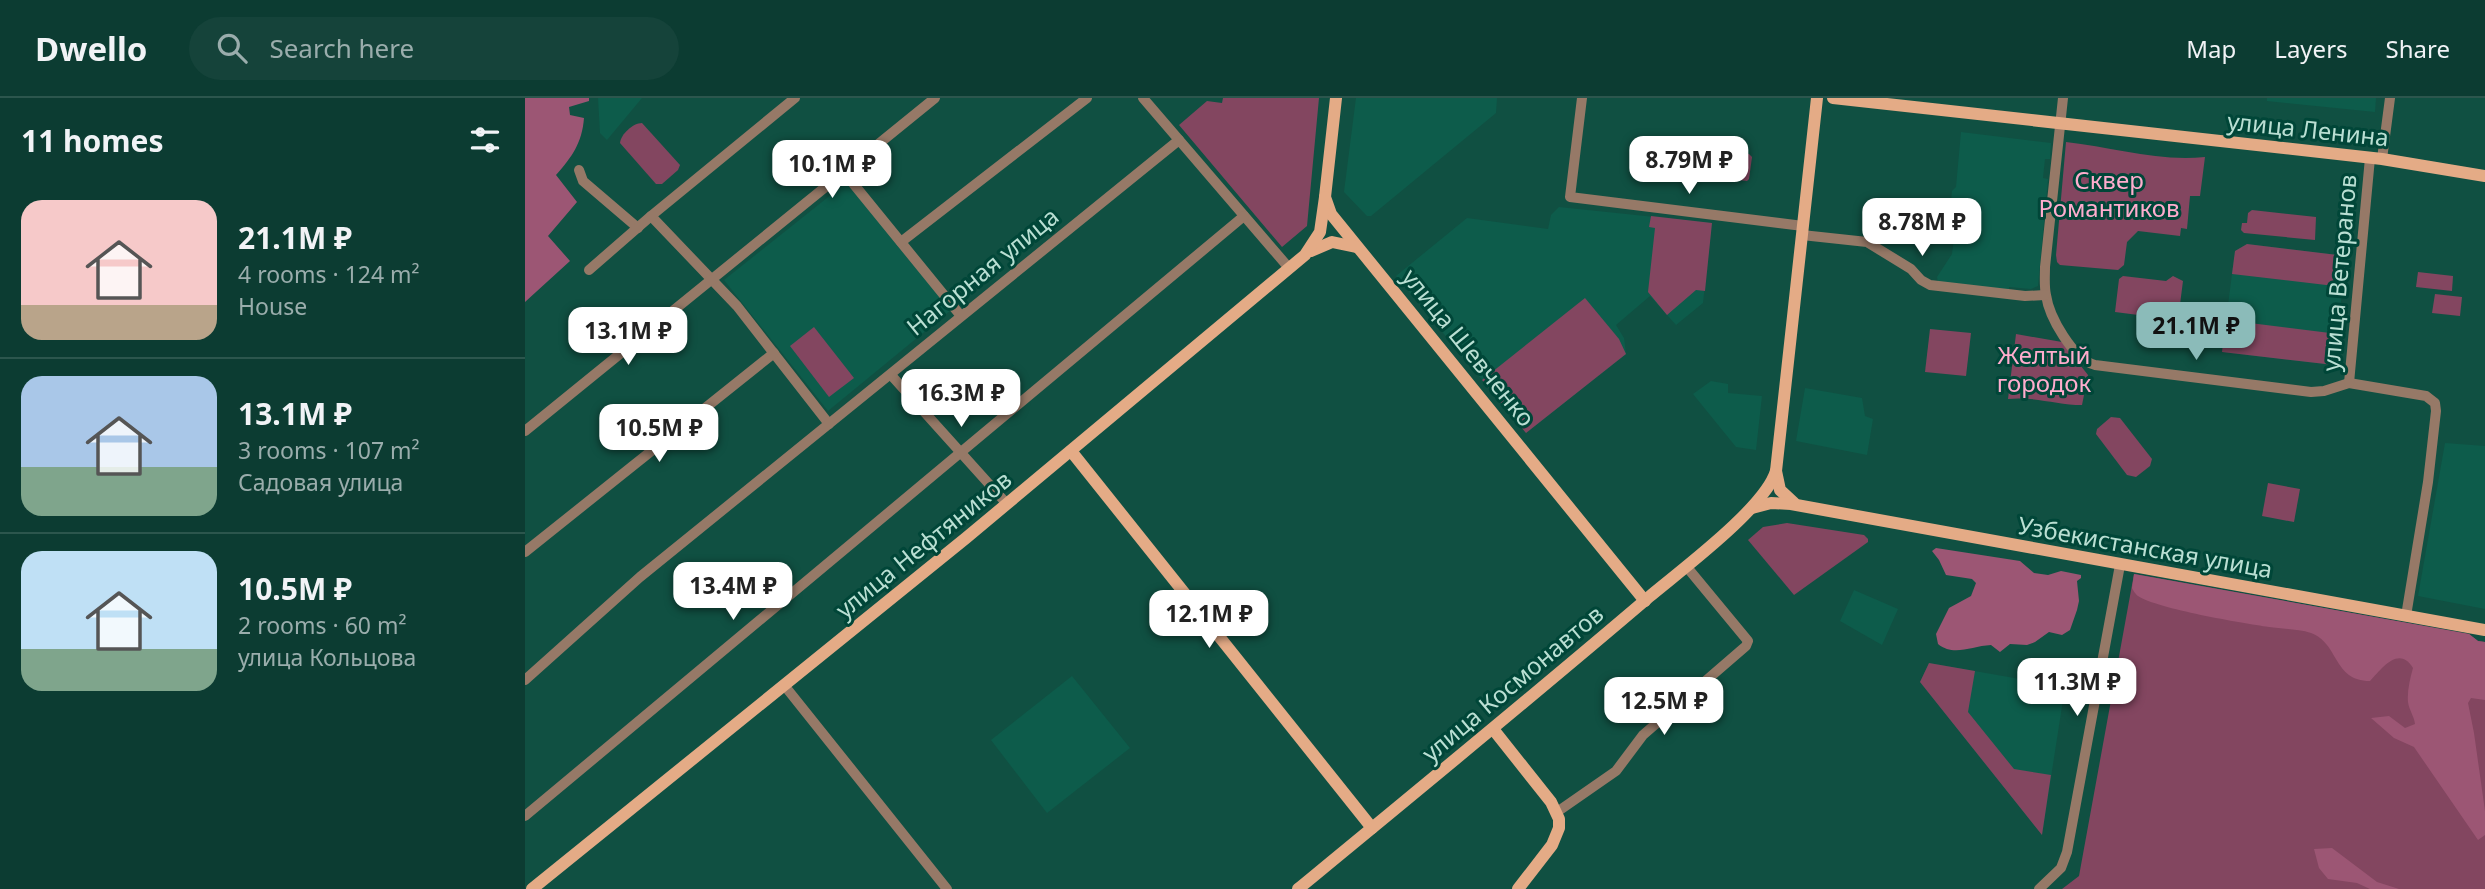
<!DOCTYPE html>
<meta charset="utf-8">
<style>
:root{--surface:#0c3c32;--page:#15433a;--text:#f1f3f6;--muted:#9aadac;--line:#2c564d;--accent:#8bbbb9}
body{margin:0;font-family:"Noto Sans",sans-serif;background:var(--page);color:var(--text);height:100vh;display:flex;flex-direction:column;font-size:26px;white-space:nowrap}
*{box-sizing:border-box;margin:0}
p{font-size:23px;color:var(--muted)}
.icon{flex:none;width:38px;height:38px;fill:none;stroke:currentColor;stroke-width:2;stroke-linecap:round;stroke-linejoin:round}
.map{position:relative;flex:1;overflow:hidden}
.drawer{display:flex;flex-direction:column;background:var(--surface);width:525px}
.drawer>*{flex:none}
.price{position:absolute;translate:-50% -60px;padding:0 16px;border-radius:14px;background:#fff;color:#222;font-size:23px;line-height:46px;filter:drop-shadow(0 2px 4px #0008)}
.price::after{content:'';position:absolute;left:50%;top:42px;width:21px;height:16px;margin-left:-10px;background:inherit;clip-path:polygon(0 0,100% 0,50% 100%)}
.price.on{background:var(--accent);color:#111}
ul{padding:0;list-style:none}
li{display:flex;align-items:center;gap:21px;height:175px;padding:0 21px}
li+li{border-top:2px solid var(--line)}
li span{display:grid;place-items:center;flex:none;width:196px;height:140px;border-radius:21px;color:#555}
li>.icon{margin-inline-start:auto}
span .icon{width:84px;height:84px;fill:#fffc;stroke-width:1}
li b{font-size:30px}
h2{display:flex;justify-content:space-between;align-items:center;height:84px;padding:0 21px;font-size:30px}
header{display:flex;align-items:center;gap:42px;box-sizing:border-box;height:98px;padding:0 35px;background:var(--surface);border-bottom:2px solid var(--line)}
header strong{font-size:33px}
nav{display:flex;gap:38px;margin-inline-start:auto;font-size:24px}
.search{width:490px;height:63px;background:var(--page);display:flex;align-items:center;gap:18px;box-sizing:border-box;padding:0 24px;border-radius:38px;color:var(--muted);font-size:26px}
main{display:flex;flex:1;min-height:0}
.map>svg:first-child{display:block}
.built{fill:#0d5c4b}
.green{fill:#834660}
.forest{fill:#9c5674}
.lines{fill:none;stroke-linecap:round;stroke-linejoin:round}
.minor{stroke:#967967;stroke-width:10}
.major{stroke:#e4ab86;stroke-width:12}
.labels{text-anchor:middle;stroke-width:6;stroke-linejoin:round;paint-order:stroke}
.street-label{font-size:24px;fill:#b9dfd3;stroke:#004638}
.park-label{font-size:24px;fill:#ffadce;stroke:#004638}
</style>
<header>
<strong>Dwello</strong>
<div class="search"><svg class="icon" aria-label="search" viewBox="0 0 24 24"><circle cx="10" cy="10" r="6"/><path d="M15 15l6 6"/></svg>Search here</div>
<nav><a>Map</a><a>Layers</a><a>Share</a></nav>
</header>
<main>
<section class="drawer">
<h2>11 homes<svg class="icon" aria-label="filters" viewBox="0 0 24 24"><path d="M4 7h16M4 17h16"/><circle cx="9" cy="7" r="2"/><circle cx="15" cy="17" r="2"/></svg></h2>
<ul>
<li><span style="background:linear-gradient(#f6c9c9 75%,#b9a48a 0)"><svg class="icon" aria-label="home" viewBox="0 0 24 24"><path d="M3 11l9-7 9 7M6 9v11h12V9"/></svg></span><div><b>21.1M ₽</b><p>4 rooms · 124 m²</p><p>House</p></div></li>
<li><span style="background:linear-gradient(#a9c7e8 65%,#7fa58c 0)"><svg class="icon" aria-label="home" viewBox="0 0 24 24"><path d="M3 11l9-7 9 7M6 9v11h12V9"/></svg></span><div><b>13.1M ₽</b><p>3 rooms · 107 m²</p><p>Садовая улица</p></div></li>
<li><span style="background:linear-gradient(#bfe0f5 70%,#7fa58c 0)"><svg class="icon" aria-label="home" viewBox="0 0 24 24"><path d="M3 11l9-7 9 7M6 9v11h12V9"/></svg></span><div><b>10.5M ₽</b><p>2 rooms · 60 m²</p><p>улица Кольцова</p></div></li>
</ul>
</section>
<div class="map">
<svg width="1960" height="791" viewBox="0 0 1960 791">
<rect width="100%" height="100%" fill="#105042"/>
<!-- built -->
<g class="built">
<polygon points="73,0 117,0 82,42 75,35"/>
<polygon points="831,0 972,0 971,15 846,118 842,118 819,94"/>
<polygon points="1742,0 1851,0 1850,14 1742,3"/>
<polygon points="1436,34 1526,45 1525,61 1520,61 1518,80 1523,81 1513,188 1506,191 1484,189 1484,193 1413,184 1412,179 1427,156 1431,123 1424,122 1427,93 1431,89"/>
<polygon points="322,84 426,212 303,313 199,182"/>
<polygon points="1034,109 1187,125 1178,205 1151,227 1125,198 1091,227 1099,240 1101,256 1001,335 871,178 942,120 1023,131 1026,117"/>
<polygon points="1722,146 1821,158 1809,267 1697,254 1710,153"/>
<polygon points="1186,283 1203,286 1203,295 1237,298 1231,352 1211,349 1168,296"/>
<polygon points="1280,290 1337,300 1340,318 1348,321 1342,357 1271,343"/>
<polygon points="1920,345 1960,348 1960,511 1893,498"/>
<polygon points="1329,492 1373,511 1357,547 1315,523"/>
<polygon points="1404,565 1540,589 1517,737 1395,584"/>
<polygon points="547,578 605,650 522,715 466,642"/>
</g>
<!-- green -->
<g class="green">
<polygon points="698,0 794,0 782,128 757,149 654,27 682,3 697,5"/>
<path d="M117 25 155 67 153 72 137 86H131L95 45C96 36 108 25 117 25Z"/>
<path d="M1541 44C1587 49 1633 64 1680 59L1675 98H1665L1662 131 1656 130 1655 138 1613 133 1602 144 1599 167 1593 172 1535 167 1532 164 1531 157Z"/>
<polygon points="1207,54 1224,56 1227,59 1224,81 1222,83 1205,81 1202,78 1204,56"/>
<polygon points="1727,112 1791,119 1790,142 1719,135 1716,132 1717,125 1722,125 1723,115"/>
<polygon points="1126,118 1187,125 1180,193 1171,192 1142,217 1123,194 1130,130 1124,129"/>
<polygon points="1722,146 1821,158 1818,189 1707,176 1710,153"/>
<polygon points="1893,174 1928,178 1927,193 1891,189"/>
<polygon points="1598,178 1641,183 1648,178 1658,183 1653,222 1648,226 1632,225 1629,219 1590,214 1594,181"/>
<polygon points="1910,196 1937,199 1935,218 1907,215"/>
<polygon points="1060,200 1094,241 1101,256 1001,335 957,282"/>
<polygon points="1701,222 1813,236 1809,267 1697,254"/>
<polygon points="289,229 329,280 304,299 265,248"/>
<polygon points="1405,231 1446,235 1441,278 1400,274"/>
<path d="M1491 236 1537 244 1563 277 1557 307C1532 307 1508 298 1483 301Z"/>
<polygon points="1586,319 1595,320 1627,361 1625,368 1611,379 1602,377 1571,336 1572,331"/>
<polygon points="1743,385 1775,391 1769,424 1737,418"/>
<polygon points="1262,425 1339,437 1343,441 1343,444 1269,497 1223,442 1238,429"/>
<polygon points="1609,476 1944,536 1953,543 1960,544 1960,791 1537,791 1554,778"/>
<polygon points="1404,565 1450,573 1443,614 1489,671 1526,677 1517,737 1395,584"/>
</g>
<!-- forest -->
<g class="forest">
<path d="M0 0H64V3L44 9 45 17 59 20C57 45 47 59 31 77L52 104 23 138 45 163 0 204Z"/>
<path d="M1411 450 1495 463 1509 475 1523 477 1536 473 1556 477V480L1552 483 1554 503 1552 512 1545 532 1537 537 1524 534 1510 544 1502 547 1485 546 1475 554 1466 547C1446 548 1429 559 1413 546L1411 536 1424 510 1446 498 1451 485 1447 481 1421 477 1414 462 1407 453Z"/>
<path d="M1609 476 1944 536 1953 543 1960 544V602L1946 600 1943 605 1949 635 1960 713V737L1953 742 1889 649 1869 640 1846 620 1864 618 1880 630 1890 626C1889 618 1884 612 1883 604 1882 593 1885 581 1888 570 1874 547 1857 570 1845 583 1808 583 1814 545 1786 535 1773 531 1757 531 1744 529 1717 525 1633 511 1613 498 1611 497 1608 492 1607 490Z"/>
<polygon points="1807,750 1852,784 1874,791 1845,791 1832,785 1803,781 1794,770 1789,751"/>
</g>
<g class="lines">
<!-- minor -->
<g class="minor">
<polyline points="618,0 764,170"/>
<polyline points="1057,0 1045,99 1278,128"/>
<path d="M1538 0 1520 169C1520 178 1519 188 1521 197 1524 219 1548 261 1570 267L1786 294 1799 293 1824 285 1901 298 1910 305 1911 313 1903 384 1881 518"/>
<polyline points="1857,61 1865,0"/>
<polyline points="54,72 58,83 113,130"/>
<polyline points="318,73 436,218"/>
<polyline points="126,118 212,208 304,326"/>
<polyline points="1277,137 1342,144 1386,171 1396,182 1405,187 1500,198 1520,197"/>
<polyline points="376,144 562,0"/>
<polyline points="64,172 126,118 270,0"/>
<polyline points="366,277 482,406"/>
<polyline points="1824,285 1845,60"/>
<polyline points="0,333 410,0"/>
<polyline points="0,454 249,255"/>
<polyline points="0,582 115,479 654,42"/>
<polyline points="259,587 422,791"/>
<polyline points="1032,714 1091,673 1118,637 1221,548 1223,543 1161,468"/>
<polyline points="0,718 719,118"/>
<polyline points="1514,791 1536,770 1542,754 1595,467"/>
</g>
<!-- major -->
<g class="major">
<polyline points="811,0 800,99 806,116 1120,503"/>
<polyline points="1308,0 1857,61 1960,78"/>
<polyline points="786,153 807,144 831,149"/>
<polyline points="546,353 847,730"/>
<polyline points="1269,405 1255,392 1251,373 1292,0"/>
<polyline points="1227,410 1246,405 1266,406 1960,532"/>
<polyline points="968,631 1026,704 1034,721 1034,730 1027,747 993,791"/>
<polyline points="7,791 441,440 780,157 795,134 800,99"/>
<path d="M773 791C891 694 1008 598 1124 499 1156 472 1240 410 1251 373"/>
</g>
</g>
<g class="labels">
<!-- street labels -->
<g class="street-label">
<text transform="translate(1783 32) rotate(6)" y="8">улица Ленина</text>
<text transform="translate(458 174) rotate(-39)" y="8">Нагорная улица</text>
<text transform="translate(1815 175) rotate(-85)" y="8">улица Ветеранов</text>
<text transform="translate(943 250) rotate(51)" y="8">улица Шевченко</text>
<text transform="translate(399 447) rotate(-39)" y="8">улица Нефтяников</text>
<text transform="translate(1620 450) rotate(10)" y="8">Узбекистанская улица</text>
<text transform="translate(988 586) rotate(-40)" y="8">улица Космонавтов</text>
</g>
<!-- park labels -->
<g class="park-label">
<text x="1584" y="91">Сквер<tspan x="1584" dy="28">Романтиков</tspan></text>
<text x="1519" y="266">Желтый<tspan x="1519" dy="28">городок</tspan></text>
</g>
</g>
</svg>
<b class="price" style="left:1164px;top:98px">8.79M ₽</b>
<b class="price" style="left:307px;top:102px">10.1M ₽</b>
<b class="price" style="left:1397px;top:160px">8.78M ₽</b>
<b class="price on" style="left:1671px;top:264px">21.1M ₽</b>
<b class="price" style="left:103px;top:269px">13.1M ₽</b>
<b class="price" style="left:436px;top:331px">16.3M ₽</b>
<b class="price" style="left:134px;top:366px">10.5M ₽</b>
<b class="price" style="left:208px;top:524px">13.4M ₽</b>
<b class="price" style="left:684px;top:552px">12.1M ₽</b>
<b class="price" style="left:1552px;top:620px">11.3M ₽</b>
<b class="price" style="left:1139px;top:639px">12.5M ₽</b>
</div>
</main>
